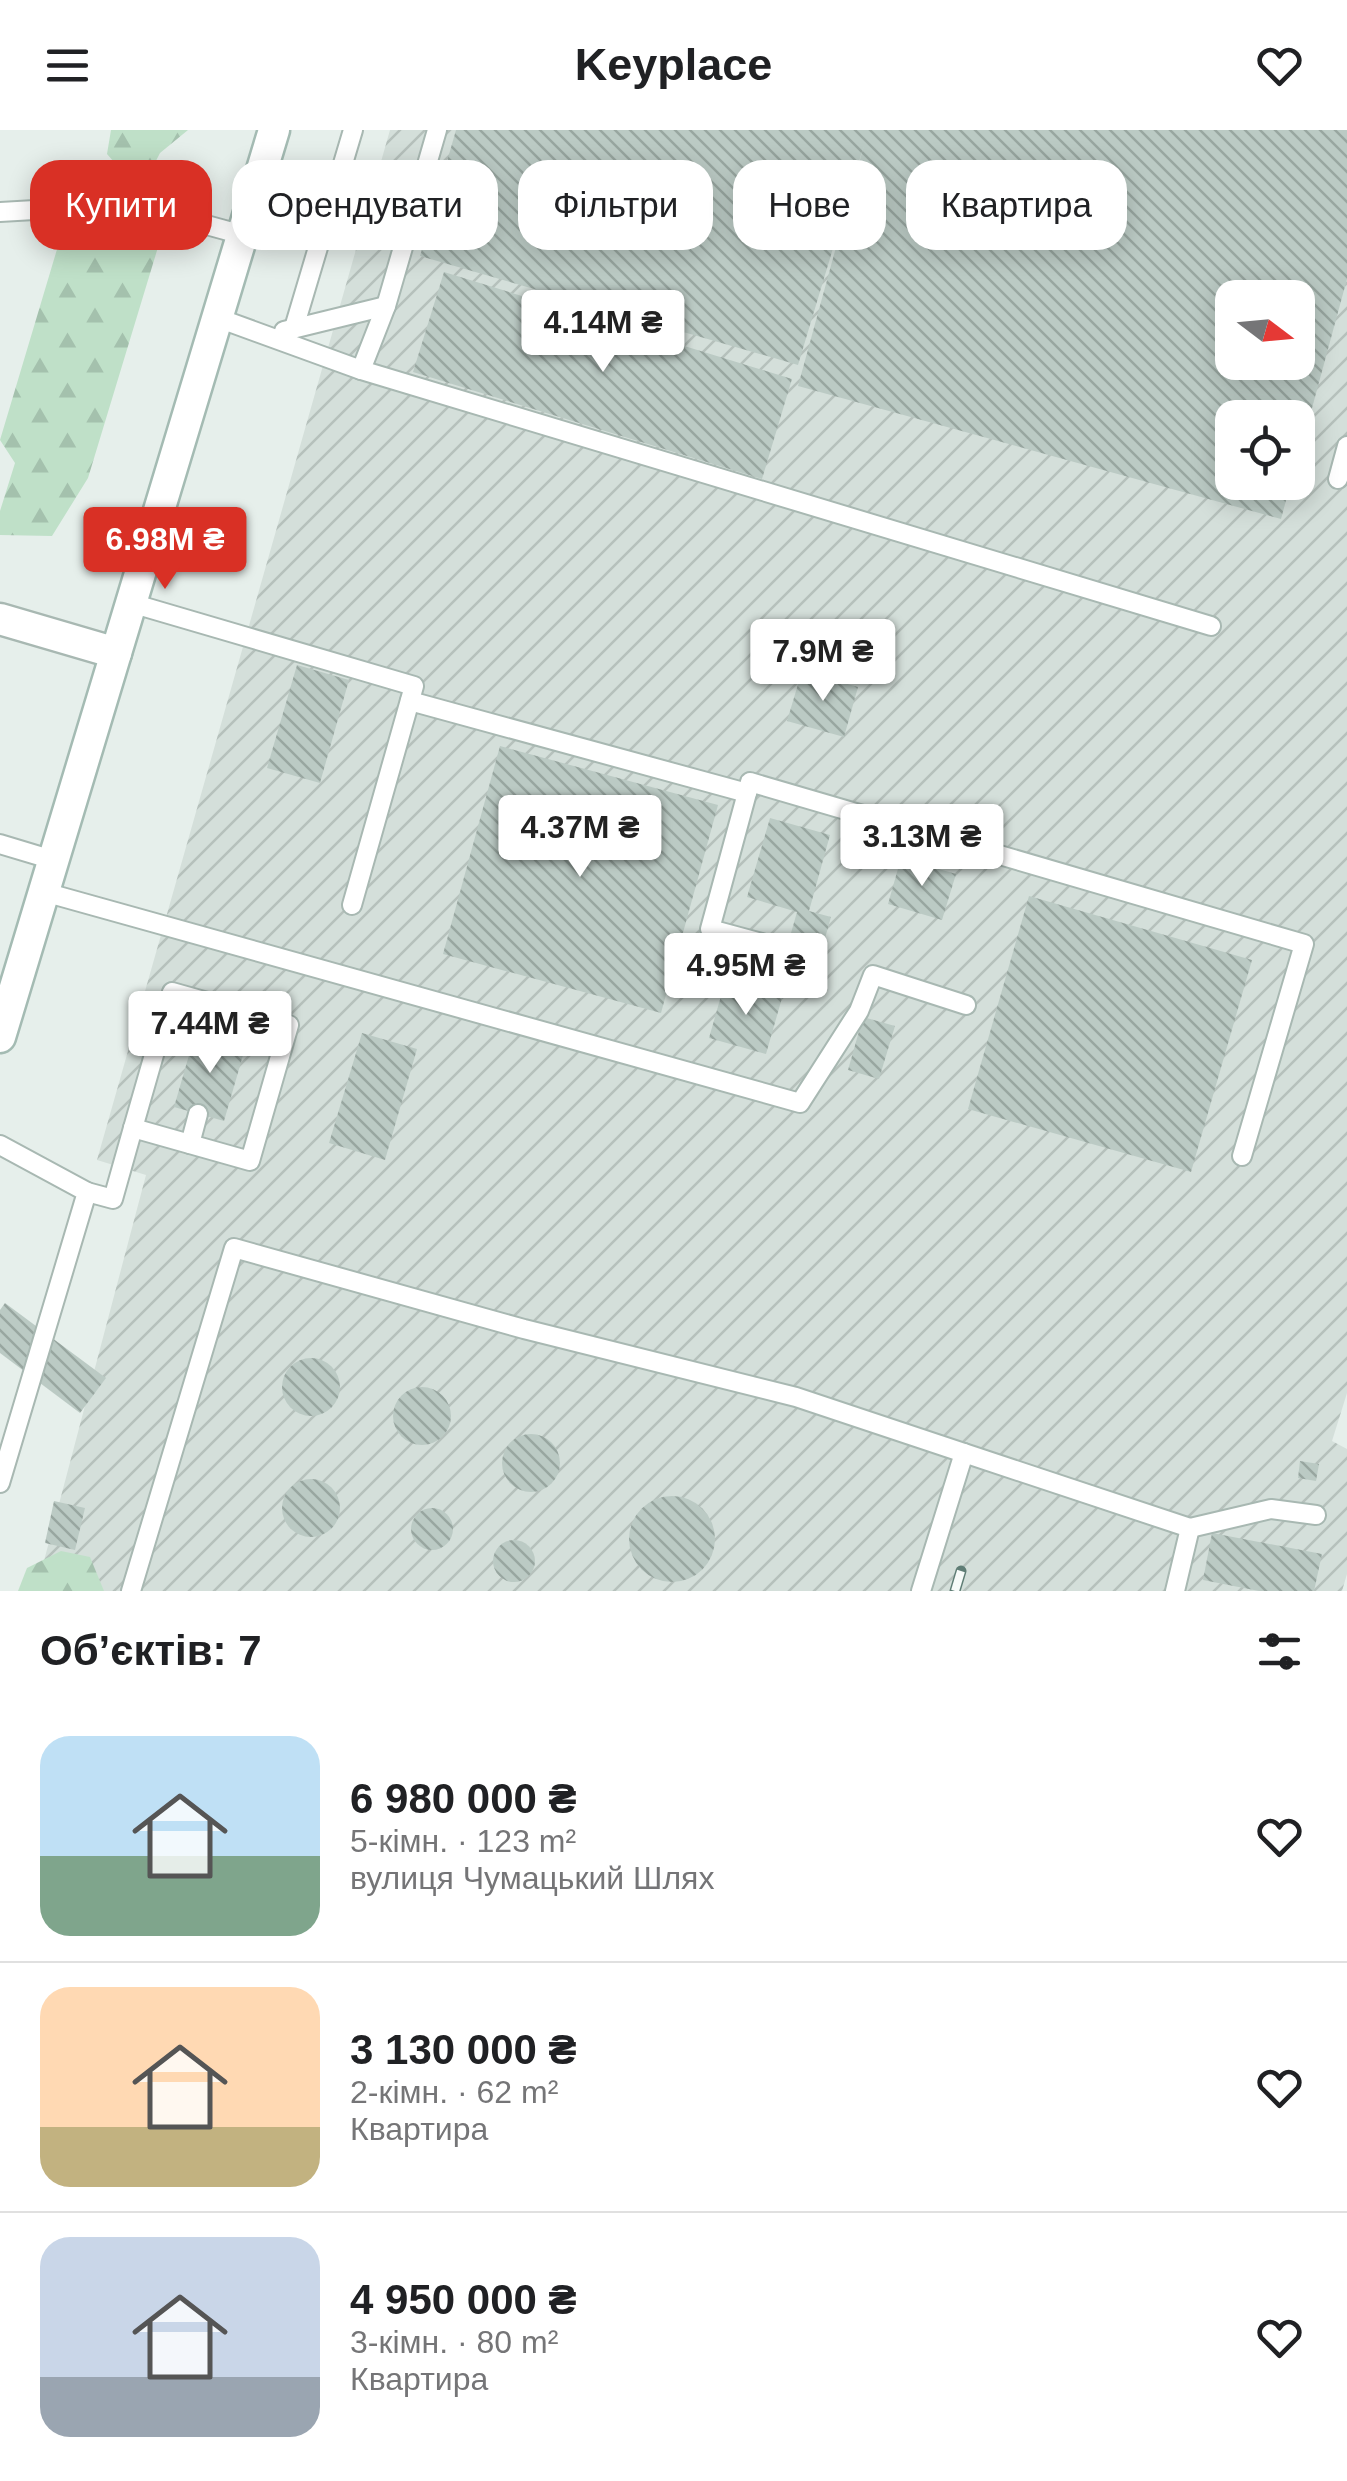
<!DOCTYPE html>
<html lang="uk">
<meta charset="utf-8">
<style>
:root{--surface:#fff;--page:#f6f6f6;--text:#202124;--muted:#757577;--line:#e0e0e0;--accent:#d93025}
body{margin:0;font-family:Helvetica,sans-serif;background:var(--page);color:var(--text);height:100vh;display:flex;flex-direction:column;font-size:38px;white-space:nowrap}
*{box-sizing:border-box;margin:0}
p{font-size:32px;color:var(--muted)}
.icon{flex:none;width:55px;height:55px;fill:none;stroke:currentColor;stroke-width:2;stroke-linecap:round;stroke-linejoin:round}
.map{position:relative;height:1461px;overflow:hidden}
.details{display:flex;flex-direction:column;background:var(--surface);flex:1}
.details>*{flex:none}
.guide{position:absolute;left:30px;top:30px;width:1288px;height:90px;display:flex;gap:20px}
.needle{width:65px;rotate:106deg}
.tools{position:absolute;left:1215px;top:150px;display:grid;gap:20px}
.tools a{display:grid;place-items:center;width:100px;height:100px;border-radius:20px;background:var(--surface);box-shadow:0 5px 25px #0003;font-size:50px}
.price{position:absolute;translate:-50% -85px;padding:0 22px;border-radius:10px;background:#fff;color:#222;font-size:32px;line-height:65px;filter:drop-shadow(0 2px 5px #0008)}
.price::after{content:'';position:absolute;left:50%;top:60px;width:30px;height:22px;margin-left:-15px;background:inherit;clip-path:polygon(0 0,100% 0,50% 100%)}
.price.on{background:var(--accent);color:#fff}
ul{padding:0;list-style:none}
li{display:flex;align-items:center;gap:30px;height:250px;padding:0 40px}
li+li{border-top:2px solid var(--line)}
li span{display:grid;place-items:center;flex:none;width:280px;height:200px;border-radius:30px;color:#555}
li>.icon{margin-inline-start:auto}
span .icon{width:120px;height:120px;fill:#fffc;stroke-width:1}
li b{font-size:42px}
h2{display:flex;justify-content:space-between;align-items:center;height:120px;padding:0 40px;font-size:42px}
.tag{padding:0 35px;border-radius:30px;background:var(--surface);box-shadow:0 5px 25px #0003;font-size:35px;line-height:90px}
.tag.on{background:var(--accent);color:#fff}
header{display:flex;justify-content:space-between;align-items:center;height:130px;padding:0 40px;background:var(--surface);font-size:45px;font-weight:700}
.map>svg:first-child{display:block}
.industrial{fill:url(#industrial-furrows);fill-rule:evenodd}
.forest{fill:url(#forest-firs)}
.building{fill:url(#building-back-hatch);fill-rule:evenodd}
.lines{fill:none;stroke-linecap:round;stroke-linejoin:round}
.service-casing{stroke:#a8b8b2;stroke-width:22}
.minor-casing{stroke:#a8b8b2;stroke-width:35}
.secondary-casing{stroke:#a4bbb3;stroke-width:35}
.service{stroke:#fff;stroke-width:18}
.minor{stroke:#fff;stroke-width:30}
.secondary{stroke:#fff;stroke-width:30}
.rail-casing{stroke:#5f7d75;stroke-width:11}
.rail{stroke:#f7fbf9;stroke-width:8;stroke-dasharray:22;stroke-linecap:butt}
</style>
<header><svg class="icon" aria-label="menu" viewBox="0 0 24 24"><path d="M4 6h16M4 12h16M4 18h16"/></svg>Keyplace<svg class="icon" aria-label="heart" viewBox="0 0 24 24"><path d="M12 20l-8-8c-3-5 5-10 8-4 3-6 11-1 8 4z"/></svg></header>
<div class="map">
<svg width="1347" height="1461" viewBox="0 0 1347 1461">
<defs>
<pattern id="industrial-furrows" width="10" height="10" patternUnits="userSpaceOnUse" patternTransform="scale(2.5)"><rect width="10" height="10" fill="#d4dfda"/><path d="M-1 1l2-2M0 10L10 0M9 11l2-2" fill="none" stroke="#b6c1bc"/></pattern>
<pattern id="forest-firs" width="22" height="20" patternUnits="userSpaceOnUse" patternTransform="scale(2.5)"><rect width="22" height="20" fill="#bfe0c8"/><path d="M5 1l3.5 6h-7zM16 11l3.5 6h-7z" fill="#a4c1ad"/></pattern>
<pattern id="building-back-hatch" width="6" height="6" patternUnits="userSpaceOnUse" patternTransform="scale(2.5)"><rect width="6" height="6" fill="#bbcac4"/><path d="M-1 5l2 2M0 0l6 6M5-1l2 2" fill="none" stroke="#98a6a0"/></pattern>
</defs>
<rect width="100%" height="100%" fill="#e6efeb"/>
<!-- industrial -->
<path class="industrial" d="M390 0H1347V1263L1332 1311 1347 1319V1444L1342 1461H36L146 1045 97 1030ZM1232 168H1298V232H1232ZM1232 288H1298V352H1232Z"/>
<!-- forest -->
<g class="forest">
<polygon points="111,0 188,0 160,23 140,62 107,24"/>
<polygon points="111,96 162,104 88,348 52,406 0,405 0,381 15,333 0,310 58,116"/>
<polygon points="61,1421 90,1427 104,1461 18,1461 27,1438"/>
</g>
<!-- building -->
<g class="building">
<path d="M456 0H1347V149L1299 326 1298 288H1232V352H1291L1281 389 798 256 864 15 798 235 420 126ZM1232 168H1298V232H1232Z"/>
<polygon points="444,142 792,249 762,349 413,242"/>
<polygon points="297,535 349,550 320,653 267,638"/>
<polygon points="802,541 858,557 844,607 787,591"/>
<polygon points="500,616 718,675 661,883 443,824"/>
<polygon points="770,688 830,705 809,781 831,787 814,847 781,838 797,782 747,767"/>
<polygon points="901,728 956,744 942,790 888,774"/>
<polygon points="1029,766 1252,830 1191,1042 968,979"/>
<polygon points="725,852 782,868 766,924 709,908"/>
<polygon points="863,887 895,896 879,949 848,940"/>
<polygon points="196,901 246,915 224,991 174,977"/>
<polygon points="362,903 417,919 385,1030 329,1013"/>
<polygon points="5,1173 106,1248 80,1283 0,1223 0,1180"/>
<circle cx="311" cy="1257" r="29"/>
<circle cx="422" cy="1286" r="29"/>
<circle cx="531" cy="1333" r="29"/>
<polygon points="1300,1331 1319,1334 1316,1351 1298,1348"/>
<circle cx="311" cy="1378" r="29"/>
<circle cx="672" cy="1409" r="43"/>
<polygon points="54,1371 85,1378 75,1420 45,1413"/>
<circle cx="432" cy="1399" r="21"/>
<polygon points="1212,1403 1322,1424 1314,1461 1259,1461 1203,1450"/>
<circle cx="514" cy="1431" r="21"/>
</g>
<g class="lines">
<defs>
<g id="service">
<polyline points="0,82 86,77 170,85 243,105"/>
<polyline points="218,188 361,240 386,176 437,0"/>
<polyline points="294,198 353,0"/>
<polyline points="284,201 386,176"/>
<polyline points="361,240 1211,496"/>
<polyline points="1338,349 1347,316"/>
<polyline points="131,473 414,556 352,775"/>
<polyline points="410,571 747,663 710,799 762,813"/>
<polyline points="747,663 750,652 1304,814 1242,1026"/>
<polyline points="0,714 53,730"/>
<polyline points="44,762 800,973 859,881 873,845 966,875"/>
<polygon points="172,862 289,895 250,1031 133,998"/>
<polyline points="221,908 229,878"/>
<polyline points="190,1014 198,984"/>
<polyline points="0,1015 87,1062 0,1353"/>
<polyline points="87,1062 113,1069 133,998"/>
<polyline points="964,1323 1190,1398 1175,1461"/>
<polyline points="1190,1398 1271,1379 1316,1385"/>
<polyline points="131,1461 234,1118 524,1199 796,1267 964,1323 921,1461"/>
</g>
<polyline id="minor" points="0,489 116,523"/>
<polyline id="secondary" points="0,907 274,0"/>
</defs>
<!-- service casing -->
<use href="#service" class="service-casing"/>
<!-- minor casing -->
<use href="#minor" class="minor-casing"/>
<!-- secondary casing -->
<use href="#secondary" class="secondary-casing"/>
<!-- service -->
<use href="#service" class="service"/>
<!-- minor -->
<use href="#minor" class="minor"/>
<!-- secondary -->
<use href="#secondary" class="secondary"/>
<defs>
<polyline id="rail" points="955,1461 961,1441"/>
</defs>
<!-- rail casing -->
<use href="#rail" class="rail-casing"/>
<!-- rail -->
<use href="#rail" class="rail"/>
</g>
</svg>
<div class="tools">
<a><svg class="needle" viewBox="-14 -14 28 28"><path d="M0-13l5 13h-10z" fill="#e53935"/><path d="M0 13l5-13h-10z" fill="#757577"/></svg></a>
<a><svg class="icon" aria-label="locate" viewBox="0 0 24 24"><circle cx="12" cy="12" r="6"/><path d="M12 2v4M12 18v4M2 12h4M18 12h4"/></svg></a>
</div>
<b class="price" style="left:603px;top:245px">4.14M ₴</b>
<b class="price on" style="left:165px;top:462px">6.98M ₴</b>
<b class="price" style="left:823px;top:574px">7.9M ₴</b>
<b class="price" style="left:580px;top:750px">4.37M ₴</b>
<b class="price" style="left:922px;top:759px">3.13M ₴</b>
<b class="price" style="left:746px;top:888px">4.95M ₴</b>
<b class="price" style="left:210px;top:946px">7.44M ₴</b>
<div class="guide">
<a class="tag on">Купити</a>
<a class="tag">Орендувати</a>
<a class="tag">Фільтри</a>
<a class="tag">Нове</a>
<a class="tag">Квартира</a>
</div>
</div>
<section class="details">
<h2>Об’єктів: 7<svg class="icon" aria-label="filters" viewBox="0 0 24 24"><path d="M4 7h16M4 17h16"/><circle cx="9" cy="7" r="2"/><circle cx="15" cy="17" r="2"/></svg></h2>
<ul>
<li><span style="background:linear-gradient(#bfe0f5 60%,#7fa58c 0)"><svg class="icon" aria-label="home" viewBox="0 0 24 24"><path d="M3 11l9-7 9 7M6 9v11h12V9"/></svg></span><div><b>6 980 000 ₴</b><p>5-кімн. · 123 m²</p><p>вулиця Чумацький Шлях</p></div><svg class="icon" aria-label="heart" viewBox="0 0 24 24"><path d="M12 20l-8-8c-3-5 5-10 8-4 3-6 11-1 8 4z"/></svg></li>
<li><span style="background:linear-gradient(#ffd9b3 70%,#c2b280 0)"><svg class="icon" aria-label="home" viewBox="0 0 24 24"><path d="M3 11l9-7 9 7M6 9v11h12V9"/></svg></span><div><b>3 130 000 ₴</b><p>2-кімн. · 62 m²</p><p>Квартира</p></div><svg class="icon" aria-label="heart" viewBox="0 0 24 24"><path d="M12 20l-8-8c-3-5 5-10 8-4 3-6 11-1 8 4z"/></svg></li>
<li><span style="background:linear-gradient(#c9d6e8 70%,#9aa5b1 0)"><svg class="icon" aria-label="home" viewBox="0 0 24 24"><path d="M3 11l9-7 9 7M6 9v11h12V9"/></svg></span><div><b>4 950 000 ₴</b><p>3-кімн. · 80 m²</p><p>Квартира</p></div><svg class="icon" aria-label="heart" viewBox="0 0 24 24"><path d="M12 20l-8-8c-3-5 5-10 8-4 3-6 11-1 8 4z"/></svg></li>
</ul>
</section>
